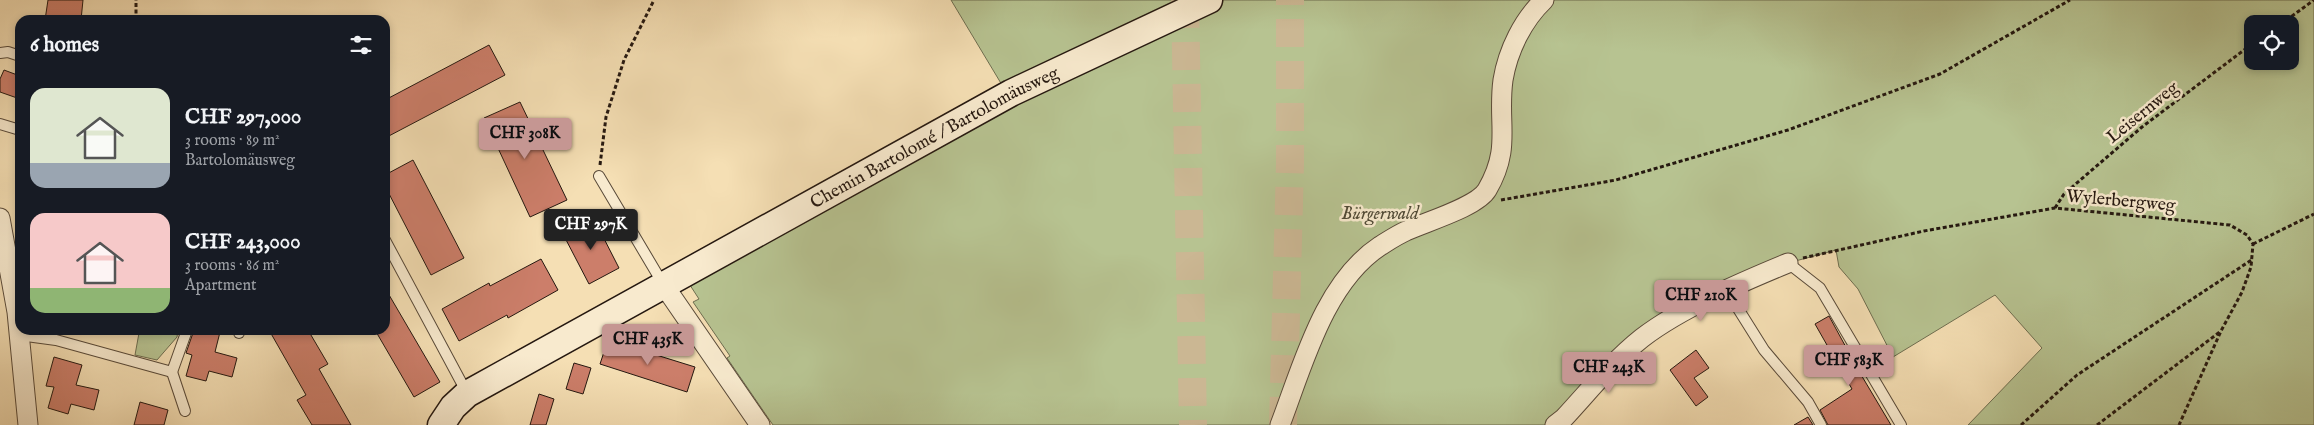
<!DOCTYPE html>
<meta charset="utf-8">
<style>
:root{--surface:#171b24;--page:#242831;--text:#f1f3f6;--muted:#9ea1a6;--accent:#c59692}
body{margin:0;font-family:"IM FELL English",serif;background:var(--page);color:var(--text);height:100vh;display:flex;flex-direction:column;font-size:19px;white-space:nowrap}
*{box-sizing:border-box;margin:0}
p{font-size:16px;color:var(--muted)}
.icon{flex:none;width:28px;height:28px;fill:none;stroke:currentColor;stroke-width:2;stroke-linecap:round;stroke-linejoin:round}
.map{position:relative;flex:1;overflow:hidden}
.side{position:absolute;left:15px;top:15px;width:375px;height:320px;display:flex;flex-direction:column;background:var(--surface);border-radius:15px;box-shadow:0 2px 8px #0003}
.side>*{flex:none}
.buttons{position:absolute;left:2244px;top:15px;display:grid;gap:10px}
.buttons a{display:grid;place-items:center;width:55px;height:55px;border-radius:10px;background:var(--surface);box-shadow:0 2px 8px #0003;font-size:25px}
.price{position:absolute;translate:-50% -42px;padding:0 11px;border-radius:5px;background:var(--accent);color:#111;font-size:16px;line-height:32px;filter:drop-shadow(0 1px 2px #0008)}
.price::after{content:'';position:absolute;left:50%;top:30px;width:15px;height:11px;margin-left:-8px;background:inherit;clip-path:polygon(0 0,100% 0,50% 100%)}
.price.current{background:#222;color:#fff}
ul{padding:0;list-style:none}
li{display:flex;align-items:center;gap:15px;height:125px;padding:0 15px}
li span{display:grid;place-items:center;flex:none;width:140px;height:100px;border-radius:15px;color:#555}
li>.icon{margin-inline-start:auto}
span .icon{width:60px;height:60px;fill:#fffc;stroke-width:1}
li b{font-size:21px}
h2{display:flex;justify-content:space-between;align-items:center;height:60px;padding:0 15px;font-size:21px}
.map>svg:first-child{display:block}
.green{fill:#b7c391;stroke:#6e6e50;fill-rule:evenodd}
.building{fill:#cc7e6a;stroke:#251810}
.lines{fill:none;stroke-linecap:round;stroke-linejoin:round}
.highway-tunnel{stroke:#cbb793;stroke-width:28;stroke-dasharray:28 14;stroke-linecap:butt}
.lane-casing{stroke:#594a39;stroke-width:12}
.street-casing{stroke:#594a39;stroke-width:21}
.secondary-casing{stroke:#251810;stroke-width:29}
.path{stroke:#251810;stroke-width:3;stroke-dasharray:4 2.5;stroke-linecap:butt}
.lane{stroke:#f8eace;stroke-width:10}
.street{stroke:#f8eace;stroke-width:19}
.secondary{stroke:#f8eace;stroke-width:26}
.labels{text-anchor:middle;stroke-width:5;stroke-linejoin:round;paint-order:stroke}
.street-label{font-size:18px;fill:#251810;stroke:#f8eace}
.park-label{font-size:18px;font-style:italic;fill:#514b37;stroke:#f8eace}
</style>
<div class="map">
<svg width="2314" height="425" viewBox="0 0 2314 425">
<rect width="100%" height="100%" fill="#f5dfb4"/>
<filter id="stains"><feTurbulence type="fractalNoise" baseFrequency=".004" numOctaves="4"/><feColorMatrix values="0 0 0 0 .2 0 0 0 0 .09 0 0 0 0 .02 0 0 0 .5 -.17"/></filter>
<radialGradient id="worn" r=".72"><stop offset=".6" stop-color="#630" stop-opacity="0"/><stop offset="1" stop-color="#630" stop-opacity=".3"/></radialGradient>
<!-- green -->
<g class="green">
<path d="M951 0H2314V425H1968L2042 348 1995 295 1893 357 1858 289 1839 267 1836 250 1788 263 1660 326 1568 425H773L727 358 730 356 693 302 699 299 686 279 1002 85ZM2252 24H2290V61H2252Z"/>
<polygon points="127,330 178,330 177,337 157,360 135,355 139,333"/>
</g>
<!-- building -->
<g class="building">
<polygon points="48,0 83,0 81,20 45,20"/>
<polygon points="489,45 505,75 385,138 385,100"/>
<polygon points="4,70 20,76 20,99 0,92 0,79"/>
<polygon points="520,102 567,200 530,217 484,118"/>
<polygon points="413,160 464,258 431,275 385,186 385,175"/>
<polygon points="594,219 619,268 589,284 563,234"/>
<polygon points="541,259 558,290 508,318 507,315 459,341 442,309 489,283 490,286"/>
<polygon points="385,288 440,382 414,397 375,330 385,330"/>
<polygon points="1829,316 1860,373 1891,425 1828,425 1820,410 1852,389 1815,324"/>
<polygon points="194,330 220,332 215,352 237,358 232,377 209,371 206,381 186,376 192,355 186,353"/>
<polygon points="269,330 308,330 328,364 319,369 351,425 312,425 297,400 306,395"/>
<polygon points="608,340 695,367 687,392 600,364"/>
<polygon points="1696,350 1709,368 1694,378 1708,397 1696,406 1670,370"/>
<polygon points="54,357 82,365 76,385 99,390 94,410 71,404 68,414 48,408 54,387 46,386"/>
<polygon points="574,363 591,368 583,394 566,389"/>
<polygon points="539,394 554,399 546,425 530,425"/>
<polygon points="140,402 168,410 164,425 134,425"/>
<polygon points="1808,417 1813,425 1794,425"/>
</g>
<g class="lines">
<!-- highway-tunnel -->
<g class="highway-tunnel">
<polyline points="1185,0 1193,425"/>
<polyline points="1283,425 1290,164 1290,0"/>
</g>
<defs>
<g id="lane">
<polyline points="0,53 8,52 20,56"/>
<polyline points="0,124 20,130"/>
<polyline points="599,176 663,284"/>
<polyline points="385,240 467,393"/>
<polyline points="1788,263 1820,288 1901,425"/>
<polyline points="1727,291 1764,350 1808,402 1821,425"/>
<polyline points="239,330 239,333"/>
<polyline points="19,335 56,340 172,372 187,330"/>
<polyline points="172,372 185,411"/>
</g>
<g id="street">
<polyline points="0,218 17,312 28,425"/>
<polyline points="663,284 760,425"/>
<path d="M1280 425C1303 365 1324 283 1380 246 1388 241 1397 235 1406 231 1425 222 1477 207 1487 190 1512 147 1497 124 1503 80 1508 50 1523 20 1544 0"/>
<path d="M1555 425 1564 418C1589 391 1613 361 1642 338 1681 308 1742 282 1788 263"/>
</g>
<g id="secondary">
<path id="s1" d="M441 425 453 407 467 394 1011 93 1209 0"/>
</g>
</defs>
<!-- lane casing -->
<use href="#lane" class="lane-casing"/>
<!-- street casing -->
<use href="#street" class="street-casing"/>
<!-- secondary casing -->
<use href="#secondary" class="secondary-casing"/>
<!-- path -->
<g class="path">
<polyline points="136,20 136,0"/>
<polyline points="2281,24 2314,0"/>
<polyline points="600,165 606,117 624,60 654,0"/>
<polyline points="1501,200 1616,180 1788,130 1940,74 2070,0"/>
<polyline points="2055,208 2064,194 2142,127 2252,44"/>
<polyline points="2253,244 2314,214"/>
<polyline points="1803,258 1924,231 2055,208 2230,225 2247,235 2253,244 2251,267 2242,292 2221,331 2179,425"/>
<polyline points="2021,425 2077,375 2253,259"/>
<polyline points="2097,425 2221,331"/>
</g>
<!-- lane -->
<use href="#lane" class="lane"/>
<!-- street -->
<use href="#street" class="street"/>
<!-- secondary -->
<use href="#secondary" class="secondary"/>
</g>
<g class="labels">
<!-- street labels -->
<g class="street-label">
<text transform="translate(2142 112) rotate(-39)" y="6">Leisernweg</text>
<text dy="6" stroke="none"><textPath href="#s1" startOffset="574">Chemin Bartolomé / Bartolomäusweg</textPath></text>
<text transform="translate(2121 200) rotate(5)" y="6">Wylerbergweg</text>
</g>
<!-- park labels -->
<g class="park-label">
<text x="1380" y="219">Bürgerwald</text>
</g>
</g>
<rect width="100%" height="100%" filter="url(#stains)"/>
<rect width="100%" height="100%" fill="url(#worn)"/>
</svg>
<div class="buttons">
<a><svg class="icon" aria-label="locate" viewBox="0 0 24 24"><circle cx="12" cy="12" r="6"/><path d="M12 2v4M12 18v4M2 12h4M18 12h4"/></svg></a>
</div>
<b class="price" style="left:525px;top:160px">CHF 308K</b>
<b class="price current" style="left:591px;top:251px">CHF 297K</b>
<b class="price" style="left:1701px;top:322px">CHF 210K</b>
<b class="price" style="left:648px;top:366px">CHF 435K</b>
<b class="price" style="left:1849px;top:387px">CHF 583K</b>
<b class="price" style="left:1609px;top:394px">CHF 243K</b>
<section class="side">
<h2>6 homes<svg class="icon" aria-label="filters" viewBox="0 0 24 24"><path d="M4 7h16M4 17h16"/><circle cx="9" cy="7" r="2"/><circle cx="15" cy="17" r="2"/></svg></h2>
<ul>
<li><span style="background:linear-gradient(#dfe7d0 75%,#9aa5b1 0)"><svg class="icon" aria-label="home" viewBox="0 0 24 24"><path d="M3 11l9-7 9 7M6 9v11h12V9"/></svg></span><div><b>CHF 297,000</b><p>3 rooms · 89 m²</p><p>Bartolomäusweg</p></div></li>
<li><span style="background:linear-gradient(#f6c9c9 75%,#8fb573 0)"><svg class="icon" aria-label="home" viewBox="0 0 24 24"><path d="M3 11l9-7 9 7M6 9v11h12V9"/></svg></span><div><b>CHF 243,000</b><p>3 rooms · 86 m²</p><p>Apartment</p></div></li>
</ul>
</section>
</div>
